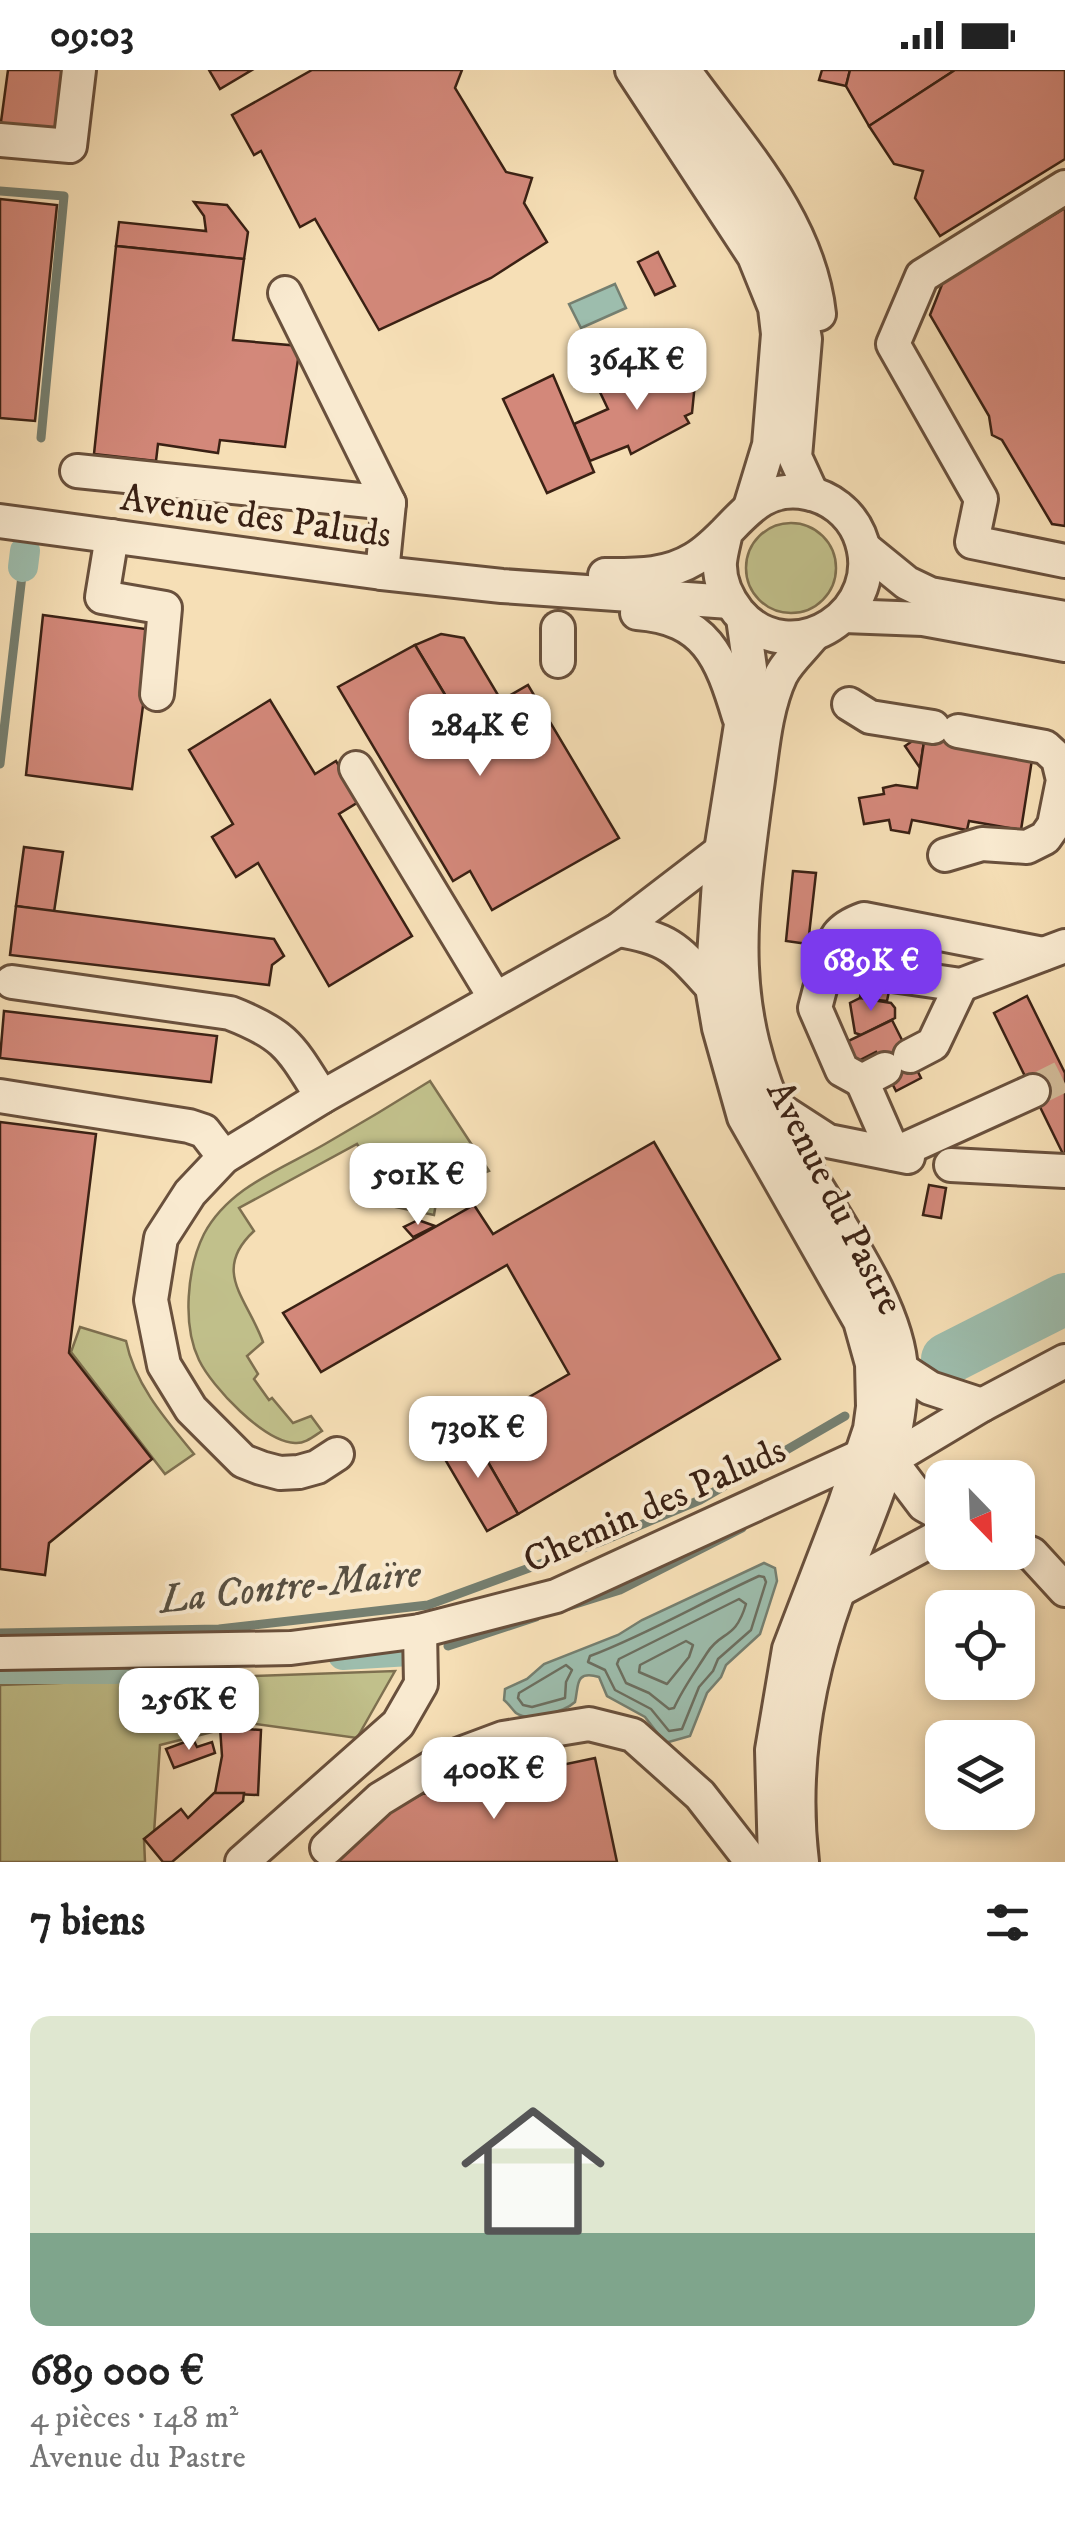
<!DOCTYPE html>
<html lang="fr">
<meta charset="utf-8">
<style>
:root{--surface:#fff;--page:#f2f2f2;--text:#222;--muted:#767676;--line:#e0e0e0;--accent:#7c3aed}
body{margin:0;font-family:"IM FELL DW Pica",serif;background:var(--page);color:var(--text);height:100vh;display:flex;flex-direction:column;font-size:38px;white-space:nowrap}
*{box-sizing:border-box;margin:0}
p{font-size:32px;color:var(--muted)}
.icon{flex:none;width:55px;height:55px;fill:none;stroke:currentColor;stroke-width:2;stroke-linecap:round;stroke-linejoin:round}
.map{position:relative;height:1792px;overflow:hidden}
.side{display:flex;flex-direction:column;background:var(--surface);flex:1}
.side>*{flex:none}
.needle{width:65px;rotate:157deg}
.tools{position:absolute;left:925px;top:1390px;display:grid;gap:20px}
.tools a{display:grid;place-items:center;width:110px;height:110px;border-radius:20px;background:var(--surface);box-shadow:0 5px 15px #0003;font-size:50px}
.price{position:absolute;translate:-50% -85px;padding:0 22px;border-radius:20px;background:#fff;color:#222;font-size:32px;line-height:65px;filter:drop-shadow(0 2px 5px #0008)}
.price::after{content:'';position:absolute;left:50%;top:60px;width:30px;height:22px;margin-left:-15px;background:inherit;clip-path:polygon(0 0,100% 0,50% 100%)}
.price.current{background:var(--accent);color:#fff}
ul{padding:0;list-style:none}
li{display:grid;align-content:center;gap:20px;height:530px;padding:0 30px}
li+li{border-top:2px solid var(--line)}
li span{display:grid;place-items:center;height:310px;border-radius:20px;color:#555}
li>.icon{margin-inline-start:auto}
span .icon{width:180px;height:180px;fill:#fffc;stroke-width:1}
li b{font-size:42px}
h2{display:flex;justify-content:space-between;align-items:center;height:120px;padding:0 30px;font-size:42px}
.status{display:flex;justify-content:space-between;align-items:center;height:70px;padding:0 50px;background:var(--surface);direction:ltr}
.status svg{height:28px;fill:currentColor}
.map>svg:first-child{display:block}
.green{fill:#c1c08b;stroke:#7e7050;stroke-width:2.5}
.water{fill:#9dbdad;stroke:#757f70;stroke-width:2.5}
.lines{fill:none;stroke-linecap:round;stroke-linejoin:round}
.shore{stroke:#6c6f60;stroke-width:2.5}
.stream{stroke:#757f70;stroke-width:9}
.canal{stroke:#9dbdad;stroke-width:30}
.river{stroke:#9dbdad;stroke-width:52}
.building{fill:#d3887a;stroke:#3a2114;stroke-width:2.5}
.minor-tunnel{stroke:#d0b996;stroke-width:32;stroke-dasharray:32 16;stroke-linecap:butt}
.minor-casing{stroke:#69503c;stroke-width:38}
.minor{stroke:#f9ead0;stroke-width:32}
.labels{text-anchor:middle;stroke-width:8;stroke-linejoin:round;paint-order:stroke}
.street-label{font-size:38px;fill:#3a2114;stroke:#f9ead0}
.water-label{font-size:40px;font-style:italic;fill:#585042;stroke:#f9ead0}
</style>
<div class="status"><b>09:03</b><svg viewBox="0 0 49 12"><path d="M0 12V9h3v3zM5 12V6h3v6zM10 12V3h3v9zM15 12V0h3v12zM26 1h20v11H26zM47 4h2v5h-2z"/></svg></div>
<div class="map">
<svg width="1065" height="1792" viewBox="0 0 1065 1792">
<rect width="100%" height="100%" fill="#f6dfb6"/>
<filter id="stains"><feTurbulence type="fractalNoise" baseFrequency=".002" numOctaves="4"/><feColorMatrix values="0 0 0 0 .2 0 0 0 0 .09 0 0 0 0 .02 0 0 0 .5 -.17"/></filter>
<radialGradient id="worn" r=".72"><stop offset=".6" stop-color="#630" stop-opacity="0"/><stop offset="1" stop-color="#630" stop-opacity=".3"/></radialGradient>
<!-- green -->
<g class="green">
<circle cx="791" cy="498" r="45"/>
<path d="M430 1011 489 1101 438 1121 434 1145 395 1137 357 1074 239 1138 254 1161C211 1201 247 1228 263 1272L247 1286 258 1304 254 1309 269 1330 272 1328 293 1353 311 1346 322 1361C314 1366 305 1374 295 1373 264 1372 212 1317 199 1290 182 1255 187 1198 204 1164 229 1117 282 1099 325 1074 360 1054 395 1033 430 1011Z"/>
<path d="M80 1257 126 1271C135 1315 166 1350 194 1384L165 1404 71 1282Z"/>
<polygon points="395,1601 357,1668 248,1653 160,1675 154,1763 144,1769 145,1792 0,1792 0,1615"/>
</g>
<!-- water -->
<g class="water">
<polygon points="615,214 626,238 581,258 569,234"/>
<path d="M764 1493 775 1498 777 1511 760 1564 726 1595 721 1607 707 1623 690 1666 665 1673 645 1647 607 1626 599 1607C574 1600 579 1616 575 1632 565 1641 530 1653 516 1643 512 1639 509 1634 504 1630L505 1619 527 1609 544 1594 618 1565 642 1550Z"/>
</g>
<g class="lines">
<!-- shore -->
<g class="shore">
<path d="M759 1506 764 1507 766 1512 751 1560 718 1589 713 1601 699 1617 682 1659 669 1661 651 1639 615 1620 605 1600 588 1592 590 1586C648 1564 702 1532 759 1506Z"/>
<path d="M739 1529 746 1534C735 1571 721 1560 707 1583 695 1602 683 1618 674 1638L669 1639 649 1623 626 1613 617 1594 619 1589Z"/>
<polygon points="686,1571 693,1575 689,1587 667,1614 639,1602 640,1595"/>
<polygon points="566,1595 572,1600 566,1612 565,1628 532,1637 523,1635 518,1628 519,1623"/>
</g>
<!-- stream -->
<g class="stream">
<polyline points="0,121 64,126 41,368"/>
<polyline points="0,694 23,497"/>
<polyline points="569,1536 620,1520 742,1458"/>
<polyline points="0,1563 219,1559 428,1535 600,1472 700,1430 845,1346"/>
<polyline points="448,1576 536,1547"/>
</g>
<!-- canal -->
<g class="canal">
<polyline points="23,497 25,481"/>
<polyline points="343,1585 410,1581"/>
<polyline points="0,1599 114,1599 197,1594"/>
</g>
<!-- river -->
<polyline class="river" points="947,1289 1065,1229"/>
</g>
<!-- building -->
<g class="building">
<polygon points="8,0 70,0 61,66 0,59"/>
<polygon points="209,0 252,0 220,19"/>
<polygon points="312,0 462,0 455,18 506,102 532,108 524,133 547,172 491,208 379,260 315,149 300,157 261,81 254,85 232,45"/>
<polygon points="822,0 850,0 846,16 819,10"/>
<polygon points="850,0 955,0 869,56 846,16"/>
<polygon points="955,0 1065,0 1065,89 940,166 915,128 923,101 894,94 869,56"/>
<polygon points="0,129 57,135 35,351 0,348"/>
<polygon points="194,132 227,135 248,162 244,189 116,176 119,152 206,161 204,146"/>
<polygon points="1065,138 1065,456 1052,454 1002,370 992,365 989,346 930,245 943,212"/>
<polygon points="116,176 244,189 233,270 300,276 285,377 220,370 218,383 158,374 156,391 94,384"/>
<polygon points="658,182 675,216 655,225 638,192"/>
<polygon points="657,293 666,306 695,313 692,343 685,346 689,353 631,384 628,376 590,391 574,354 608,339 599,320"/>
<polygon points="553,305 594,402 547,423 503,329"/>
<polygon points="43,545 153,560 132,719 26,705"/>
<polygon points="441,564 464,568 501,630 462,653 415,575"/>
<polygon points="415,575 462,653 528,615 619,768 492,840 470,801 453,811 338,617"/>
<polygon points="270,630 315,704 336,691 360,731 339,744 412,866 329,916 258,793 236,807 212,767 233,754 189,680"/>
<polygon points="948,647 965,672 925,665 920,698 905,676"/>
<polygon points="925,665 1033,683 1021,760 969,751 967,760 912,750 909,763 891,760 889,750 864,754 859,728 884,724 883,718 896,715 917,718"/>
<polygon points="24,777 63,782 54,842 16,836"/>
<polygon points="793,801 816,803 808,874 786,871"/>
<polygon points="16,836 274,869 284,886 272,895 269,915 10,885"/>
<polygon points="867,881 896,886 887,931 860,928"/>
<polygon points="1027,926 1065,1003 1065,1088 994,943"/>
<polygon points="860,928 891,933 895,938 895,948 861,965 855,963 850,933"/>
<polygon points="4,941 217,966 211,1012 0,988"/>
<polygon points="892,950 921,1008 896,1021 876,982 854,993 844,973"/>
<polygon points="0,1052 96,1064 69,1283 152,1389 49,1473 45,1505 0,1499"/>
<polygon points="654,1072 780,1289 518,1444 470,1361 569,1304 507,1195 321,1302 283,1243 474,1135 493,1164"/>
<polygon points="929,1115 946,1118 941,1148 923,1145"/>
<polygon points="418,1150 435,1156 413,1167 404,1157"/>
<polygon points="470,1361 518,1444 487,1461 439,1379"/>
<polygon points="220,1657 261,1660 258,1725 215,1723 222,1686"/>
<polygon points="193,1669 197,1677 212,1672 215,1683 174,1698 166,1679"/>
<polygon points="595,1688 617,1792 331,1792 327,1778 422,1724 449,1719 447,1708 468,1704 471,1714"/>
<polygon points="214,1723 244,1723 243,1731 172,1792 163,1792 144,1769 181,1739 188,1748"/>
</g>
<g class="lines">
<!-- minor-tunnel -->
<polyline class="minor-tunnel" points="1033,1021 1065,1005"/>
<defs>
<g id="minor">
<polyline points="632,0 754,186 775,238 778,264 769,375 751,434"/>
<polyline points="658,0 780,182 797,225 805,269 795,387 812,424"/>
<path d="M688 6C741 79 809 151 819 244"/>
<polyline points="0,70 70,76 79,0"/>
<polyline points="1065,117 922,206 893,274 981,429 972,472 1065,491"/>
<polyline points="285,223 389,433"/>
<polyline points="77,401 389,433 382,503"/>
<polyline points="0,451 382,503 502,516 730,532"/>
<polyline points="112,466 102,527 165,538 157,624"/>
<polyline points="864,478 907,513 930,524 1065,548"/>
<path d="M605 505C637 505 666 506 694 489 735 465 751 412 807 423 830 427 850 443 859 464 891 541 791 605 738 542 727 528 719 510 720 492 721 482 724 472 726 462"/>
<path d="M637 543C706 548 721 587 739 647"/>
<polyline points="844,546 923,549 1065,575"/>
<polyline points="743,548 750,598 721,781 712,917 719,958 744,1047 860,1251 872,1294 873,1337 870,1359 844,1436 789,1579 772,1680 775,1792"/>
<polyline points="558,591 558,558"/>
<polyline points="849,634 870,647 933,657"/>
<polyline points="356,698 495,928"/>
<polyline points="945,785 982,774 1027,777 1045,768 1054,755 1063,710 1058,689 1045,677 958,661"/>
<path d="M618 860C670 868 678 880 712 917"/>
<path d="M826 896C834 869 836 859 864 849L1043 884"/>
<polyline points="892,905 961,915 1065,876"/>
<path d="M12 912 230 943C287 965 291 978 322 1027"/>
<polyline points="910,986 933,974 961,915"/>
<polyline points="885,999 862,1011 894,1084 1033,1021"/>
<polyline points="862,1011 842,1000 815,938 826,896 864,901"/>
<polyline points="0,1026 189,1056 204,1061 224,1087"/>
<polyline points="774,1036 828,1071 908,1087"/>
<polyline points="951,1095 1065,1101"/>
<polyline points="901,1299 930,1318 982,1335"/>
<polyline points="337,1384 317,1397 299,1402 280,1403 261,1398 243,1391 191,1339 164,1295 151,1230 161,1168 190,1123 224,1087 322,1027 618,860 721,781"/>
<polyline points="942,1445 924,1435 890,1390 982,1335 1065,1291"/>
<polyline points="1018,1478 1032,1484 1065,1520"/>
<polyline points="838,1521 942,1465"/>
<polyline points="0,1583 291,1578 420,1561 556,1526 861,1386"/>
<polyline points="327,1778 380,1729 444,1690 503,1668 589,1654 633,1665 700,1725 752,1792"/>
<polyline points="242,1792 398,1654 421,1614 420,1561"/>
<path d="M802 1792C791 1700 806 1611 837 1525 865 1449 902 1383 901 1301 899 1227 815 1125 783 1057 726 937 739 850 756 724 762 686 764 641 781 605 788 591 804 577 814 564"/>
</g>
</defs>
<!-- minor casing -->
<use href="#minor" class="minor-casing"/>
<!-- minor -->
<use href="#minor" class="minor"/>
</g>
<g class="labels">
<!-- street labels -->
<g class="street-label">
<text transform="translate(256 445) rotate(8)" y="13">Avenue des Paluds</text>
<text transform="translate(836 1127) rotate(63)" y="13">Avenue du Pastre</text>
<text transform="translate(654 1434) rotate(-24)" y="13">Chemin des Paluds</text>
</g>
<!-- water labels -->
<g class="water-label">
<text transform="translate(290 1515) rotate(-6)" y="14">La Contre-Maïre</text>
</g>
</g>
<rect width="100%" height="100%" filter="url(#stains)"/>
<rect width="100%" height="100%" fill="url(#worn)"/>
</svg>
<div class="tools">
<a><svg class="needle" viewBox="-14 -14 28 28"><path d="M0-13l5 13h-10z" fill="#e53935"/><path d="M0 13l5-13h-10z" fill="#767676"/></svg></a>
<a><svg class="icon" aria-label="locate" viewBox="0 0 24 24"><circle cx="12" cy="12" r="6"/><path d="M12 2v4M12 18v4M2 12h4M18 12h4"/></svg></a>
<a><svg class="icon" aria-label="layers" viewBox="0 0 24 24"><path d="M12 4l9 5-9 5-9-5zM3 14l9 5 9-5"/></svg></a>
</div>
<b class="price" style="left:637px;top:343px">364K €</b>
<b class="price" style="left:480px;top:709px">284K €</b>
<b class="price current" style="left:871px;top:944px">689K €</b>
<b class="price" style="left:418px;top:1158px">501K €</b>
<b class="price" style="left:478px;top:1411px">730K €</b>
<b class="price" style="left:189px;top:1683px">256K €</b>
<b class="price" style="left:494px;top:1752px">400K €</b>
</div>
<section class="side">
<h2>7 biens<svg class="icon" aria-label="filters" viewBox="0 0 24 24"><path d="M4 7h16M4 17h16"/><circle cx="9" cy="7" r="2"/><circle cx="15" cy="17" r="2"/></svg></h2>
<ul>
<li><span style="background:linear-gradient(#dfe7d0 70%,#7fa58c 0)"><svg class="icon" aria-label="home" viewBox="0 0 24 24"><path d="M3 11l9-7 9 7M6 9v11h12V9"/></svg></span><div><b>689 000 €</b><p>4 pièces · 148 m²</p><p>Avenue du Pastre</p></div></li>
</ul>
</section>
